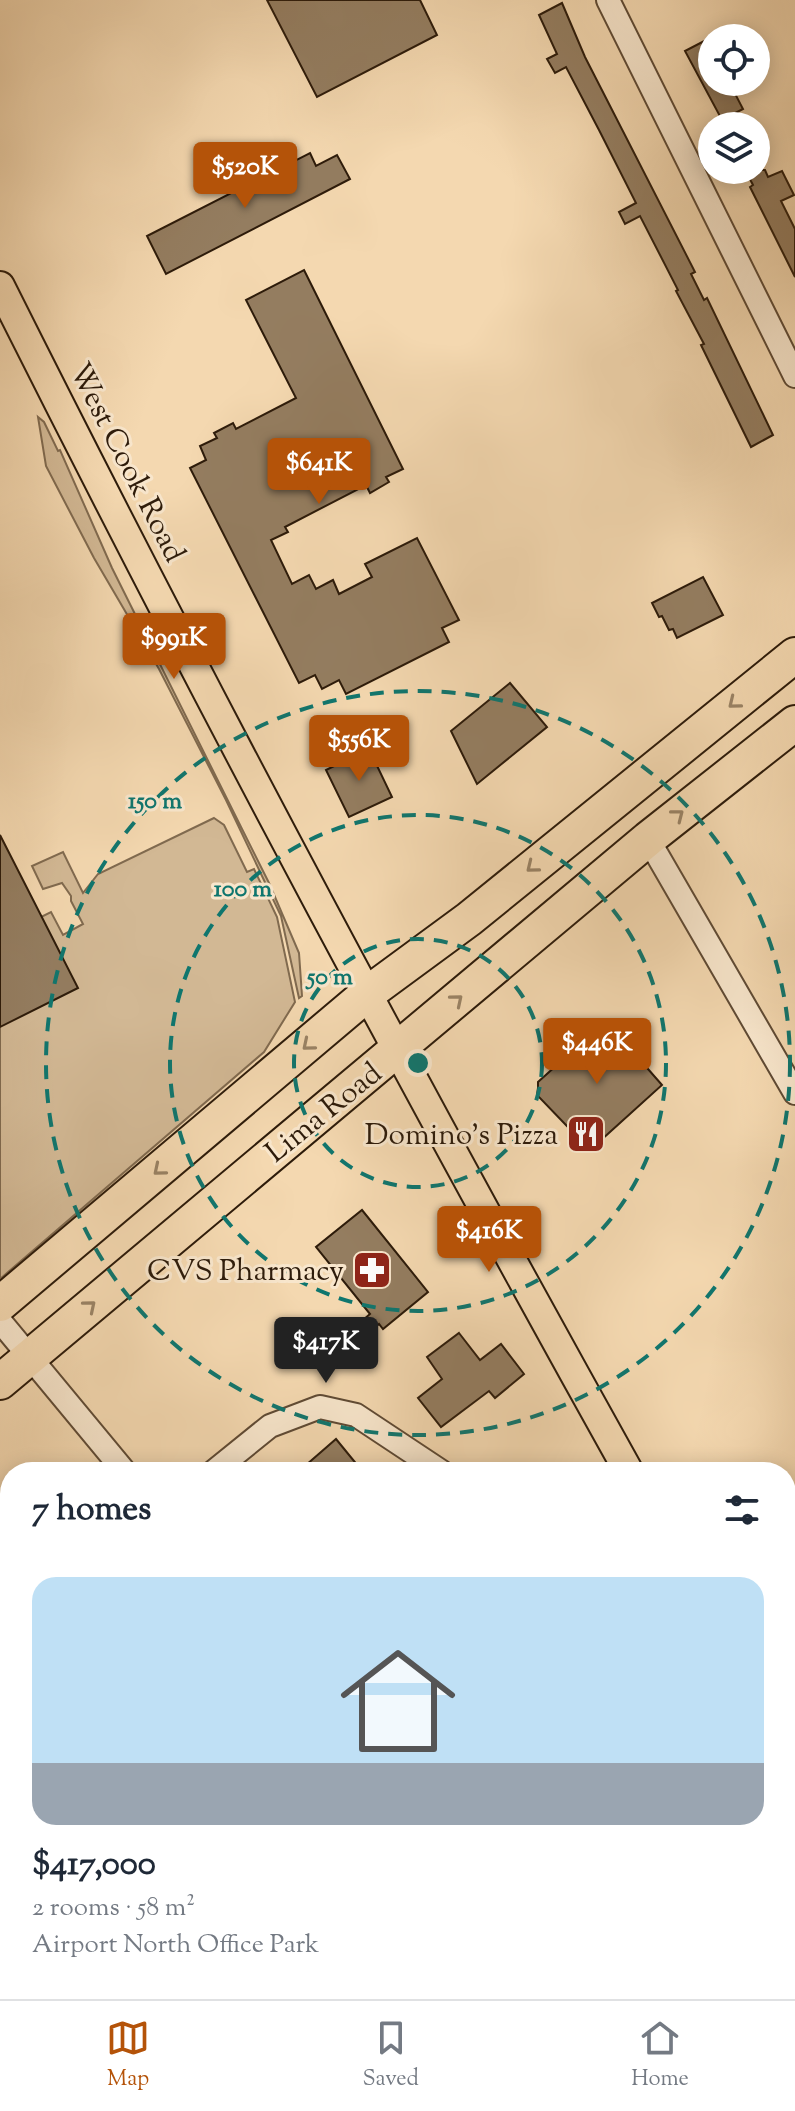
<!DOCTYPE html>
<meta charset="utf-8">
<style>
:root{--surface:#fff;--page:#f6f6f7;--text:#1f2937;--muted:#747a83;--line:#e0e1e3;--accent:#b45309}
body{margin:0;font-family:"Sorts Mill Goudy",serif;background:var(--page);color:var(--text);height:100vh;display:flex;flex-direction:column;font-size:30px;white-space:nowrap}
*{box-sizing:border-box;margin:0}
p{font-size:26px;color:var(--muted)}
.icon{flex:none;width:44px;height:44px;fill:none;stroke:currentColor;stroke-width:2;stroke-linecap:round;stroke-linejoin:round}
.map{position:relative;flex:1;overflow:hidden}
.panel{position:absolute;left:0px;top:1462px;width:796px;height:538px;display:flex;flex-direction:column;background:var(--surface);border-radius:32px 32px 0 0;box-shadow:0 4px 20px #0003}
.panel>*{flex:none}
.tools{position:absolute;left:698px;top:24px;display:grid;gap:16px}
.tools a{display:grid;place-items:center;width:72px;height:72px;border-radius:50%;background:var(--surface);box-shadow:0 4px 20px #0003;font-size:40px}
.price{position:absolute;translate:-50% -68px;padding:0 18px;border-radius:8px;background:var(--accent);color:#fff;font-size:26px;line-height:52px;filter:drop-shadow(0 2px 4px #0008)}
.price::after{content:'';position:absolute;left:50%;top:48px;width:24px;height:18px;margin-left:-12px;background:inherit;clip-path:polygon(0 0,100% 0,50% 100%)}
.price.current{background:#222;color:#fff}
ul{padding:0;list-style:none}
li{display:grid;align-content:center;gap:16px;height:424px;padding:0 32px}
li span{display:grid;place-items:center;height:248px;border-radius:24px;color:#555}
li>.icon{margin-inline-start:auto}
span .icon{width:144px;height:144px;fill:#fffc;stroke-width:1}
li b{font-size:34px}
h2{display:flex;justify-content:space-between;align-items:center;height:96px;padding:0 32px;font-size:34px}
.menu{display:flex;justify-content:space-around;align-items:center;height:112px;border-top:2px solid var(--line);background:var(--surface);font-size:22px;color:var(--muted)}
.menu a{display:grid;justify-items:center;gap:4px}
.menu .current{color:var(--accent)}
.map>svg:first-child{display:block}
.green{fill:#d2b894;stroke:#806a4f;stroke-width:2}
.building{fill:#947d60;stroke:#2d1b0a;stroke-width:2}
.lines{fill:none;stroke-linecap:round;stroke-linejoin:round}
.minor-casing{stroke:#5f4a34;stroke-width:26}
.major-casing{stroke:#2d1b0a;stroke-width:32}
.highway-casing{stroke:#2d1b0a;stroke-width:38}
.minor{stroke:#f8e6cc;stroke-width:22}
.major{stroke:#f4d8b0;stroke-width:28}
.highway{stroke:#f4d8b0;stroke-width:34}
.oneway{stroke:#9a8365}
.ring{fill:none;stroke:#0f766e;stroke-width:4;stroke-dasharray:14 10}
.labels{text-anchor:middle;stroke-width:6;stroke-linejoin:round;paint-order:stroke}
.street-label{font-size:30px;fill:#2d1b0a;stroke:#f8e6cc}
.poi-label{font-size:30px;fill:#2d1b0a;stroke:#f8e6cc;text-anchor:end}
.centre{fill:#0f766e;stroke:#f8e6cc;stroke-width:4}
.ring-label{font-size:24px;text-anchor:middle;font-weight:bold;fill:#0f766e;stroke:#f8e6cc;stroke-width:6;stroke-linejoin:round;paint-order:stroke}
</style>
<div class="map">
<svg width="795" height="1999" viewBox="0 0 795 1999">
<rect width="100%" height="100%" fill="#f4d8b0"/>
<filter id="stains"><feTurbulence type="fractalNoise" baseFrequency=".0025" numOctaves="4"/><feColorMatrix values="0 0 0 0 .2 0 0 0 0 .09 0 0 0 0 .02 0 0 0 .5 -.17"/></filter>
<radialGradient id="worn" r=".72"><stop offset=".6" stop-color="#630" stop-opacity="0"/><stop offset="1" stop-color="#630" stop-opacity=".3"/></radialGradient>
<!-- green -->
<g class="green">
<polygon points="38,417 44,422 58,451 60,450 112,568 269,883 299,953 302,996 299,998 281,916 226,800 159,669 94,558 46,466"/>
<polygon points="214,818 224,825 247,872 254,869 277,917 295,1002 264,1052 0,1279 0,1027 41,917 51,912 63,935 83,924 71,901 71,896 62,883 43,889 32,866 63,852 83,893 98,874"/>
<polygon points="169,1990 320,1990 302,1999 174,1999"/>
</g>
<!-- building -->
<g class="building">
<polygon points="267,0 420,0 437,35 317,97"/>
<polygon points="562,3 585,57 695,272 691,274 704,300 707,298 773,435 751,447 701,345 704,344 676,291 678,290 640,216 625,224 619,212 636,203 599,130 566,67 555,73 547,59 557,54 539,15"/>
<polygon points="712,37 712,82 729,82 743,109 722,120 685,51"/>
<polygon points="310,153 316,166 337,155 350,179 166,274 147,236"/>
<polygon points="745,170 765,170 768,177 782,171 794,195 781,201 795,229 795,277 750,187 753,185"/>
<polygon points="304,270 403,469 386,477 389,482 370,493 366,485 285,527 288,532 271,540 292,584 309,575 316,589 333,580 339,594 372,577 365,564 417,538 459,620 442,628 449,642 346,694 339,680 322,689 315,675 299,683 190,468 206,460 200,446 217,438 214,433 233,423 236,429 296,398 246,300"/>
<polygon points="703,577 723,615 677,638 673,629 669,630 662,616 659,617 652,603"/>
<polygon points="510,683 547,727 477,784 451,731"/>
<polygon points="369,749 392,797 349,817 326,770"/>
<polygon points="0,835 78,988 0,1027"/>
<polygon points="606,1021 662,1085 590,1150 537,1095 538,1088 538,1082"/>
<polygon points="362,1210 428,1292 383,1329 379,1324 370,1332 362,1321 370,1314 316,1247"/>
<polygon points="459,1333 480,1360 501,1344 524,1374 495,1398 489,1391 441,1427 418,1398 442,1379 427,1357"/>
<polygon points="336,1439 363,1472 298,1472"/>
</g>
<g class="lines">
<defs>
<g id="minor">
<polyline points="608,0 795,376"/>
<polyline points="648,839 795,1093"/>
<polyline points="0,1321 125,1472"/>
<polyline points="213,1472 270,1426 320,1407 356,1415 442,1472"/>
<polyline points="429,1999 446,1990"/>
</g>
<g id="major">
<path d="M0 286C200 686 411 1081 629 1472"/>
<polyline points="786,1755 795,1772"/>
</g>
<g id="highway">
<polyline points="0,1304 367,994 469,919 795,655"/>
<polyline points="0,1382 648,839 795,723"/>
</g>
</defs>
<!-- minor casing -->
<use href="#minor" class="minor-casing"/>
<!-- major casing -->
<use href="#major" class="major-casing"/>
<!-- highway casing -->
<use href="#highway" class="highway-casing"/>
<!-- minor -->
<use href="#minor" class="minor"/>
<!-- major -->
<use href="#major" class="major"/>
<!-- highway -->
<use href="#highway" class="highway"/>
</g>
<!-- one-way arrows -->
<defs><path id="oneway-chevron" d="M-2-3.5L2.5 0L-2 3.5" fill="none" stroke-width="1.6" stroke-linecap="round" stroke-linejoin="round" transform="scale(2)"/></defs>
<g class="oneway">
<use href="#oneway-chevron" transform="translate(734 703) rotate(141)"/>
<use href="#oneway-chevron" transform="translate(678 815) rotate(-38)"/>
<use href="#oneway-chevron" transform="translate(532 867) rotate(141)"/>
<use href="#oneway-chevron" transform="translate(457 1000) rotate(-40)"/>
<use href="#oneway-chevron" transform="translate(308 1045) rotate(140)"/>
<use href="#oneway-chevron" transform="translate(159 1170) rotate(140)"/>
<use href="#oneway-chevron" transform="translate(90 1306) rotate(-40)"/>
</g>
<!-- distance rings -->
<g class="ring">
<circle cx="418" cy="1063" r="124"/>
<circle cx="418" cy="1063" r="248"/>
<circle cx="418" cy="1063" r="372"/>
</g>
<!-- icons -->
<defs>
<symbol id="restaurant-square" viewBox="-11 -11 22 22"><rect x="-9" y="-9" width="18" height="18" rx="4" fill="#8f2418" stroke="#f8e6cc"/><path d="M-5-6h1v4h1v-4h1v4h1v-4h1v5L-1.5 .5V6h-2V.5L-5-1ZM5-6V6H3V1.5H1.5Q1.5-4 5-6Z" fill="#fff"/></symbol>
<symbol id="pharmacy-square" viewBox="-11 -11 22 22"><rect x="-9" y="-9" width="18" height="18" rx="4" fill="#8f2418" stroke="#f8e6cc"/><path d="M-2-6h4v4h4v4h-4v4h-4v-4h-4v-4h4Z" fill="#fff"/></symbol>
</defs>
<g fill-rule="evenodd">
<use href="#restaurant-square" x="564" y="1112" width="44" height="44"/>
<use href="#pharmacy-square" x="350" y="1248" width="44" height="44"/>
</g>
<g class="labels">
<!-- street labels -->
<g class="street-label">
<text transform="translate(128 462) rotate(63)" y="10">West Cook Road</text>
<text transform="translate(323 1112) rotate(-39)" y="10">Lima Road</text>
</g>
<!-- poi labels -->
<g class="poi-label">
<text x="558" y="1144">Domino's Pizza</text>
<text x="344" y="1280">CVS Pharmacy</text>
</g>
</g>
<circle cx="418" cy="1063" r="12" class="centre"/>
<g class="ring-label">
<text x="155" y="808">150 m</text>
<text x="243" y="896">100 m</text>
<text x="330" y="984">50 m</text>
</g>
<rect width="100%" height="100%" filter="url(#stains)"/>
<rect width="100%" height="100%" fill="url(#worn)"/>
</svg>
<div class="tools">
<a><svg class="icon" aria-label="locate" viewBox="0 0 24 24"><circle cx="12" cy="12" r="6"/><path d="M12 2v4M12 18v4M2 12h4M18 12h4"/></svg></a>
<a><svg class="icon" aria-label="layers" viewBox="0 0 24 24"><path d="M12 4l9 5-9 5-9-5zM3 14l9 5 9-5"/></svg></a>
</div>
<b class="price" style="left:245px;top:210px">$520K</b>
<b class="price" style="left:319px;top:506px">$641K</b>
<b class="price" style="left:174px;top:681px">$991K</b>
<b class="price" style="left:359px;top:783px">$556K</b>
<b class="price" style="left:597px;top:1086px">$446K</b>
<b class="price" style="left:489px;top:1274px">$416K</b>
<b class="price current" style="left:326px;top:1385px">$417K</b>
<section class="panel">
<h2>7 homes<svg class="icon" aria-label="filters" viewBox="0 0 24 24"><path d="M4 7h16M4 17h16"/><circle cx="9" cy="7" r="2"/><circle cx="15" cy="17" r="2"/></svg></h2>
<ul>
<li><span style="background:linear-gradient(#bfe0f5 75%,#9aa5b1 0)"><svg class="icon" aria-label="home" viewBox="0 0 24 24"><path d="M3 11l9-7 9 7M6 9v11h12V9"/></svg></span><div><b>$417,000</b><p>2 rooms · 58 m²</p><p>Airport North Office Park</p></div></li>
</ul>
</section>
</div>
<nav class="menu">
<a class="current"><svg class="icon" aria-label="map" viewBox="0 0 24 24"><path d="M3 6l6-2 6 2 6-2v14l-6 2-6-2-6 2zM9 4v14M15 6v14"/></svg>Map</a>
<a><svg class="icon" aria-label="saved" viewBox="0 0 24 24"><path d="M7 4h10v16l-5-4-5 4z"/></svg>Saved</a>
<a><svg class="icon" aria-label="home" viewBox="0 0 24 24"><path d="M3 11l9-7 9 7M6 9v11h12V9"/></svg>Home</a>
</nav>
